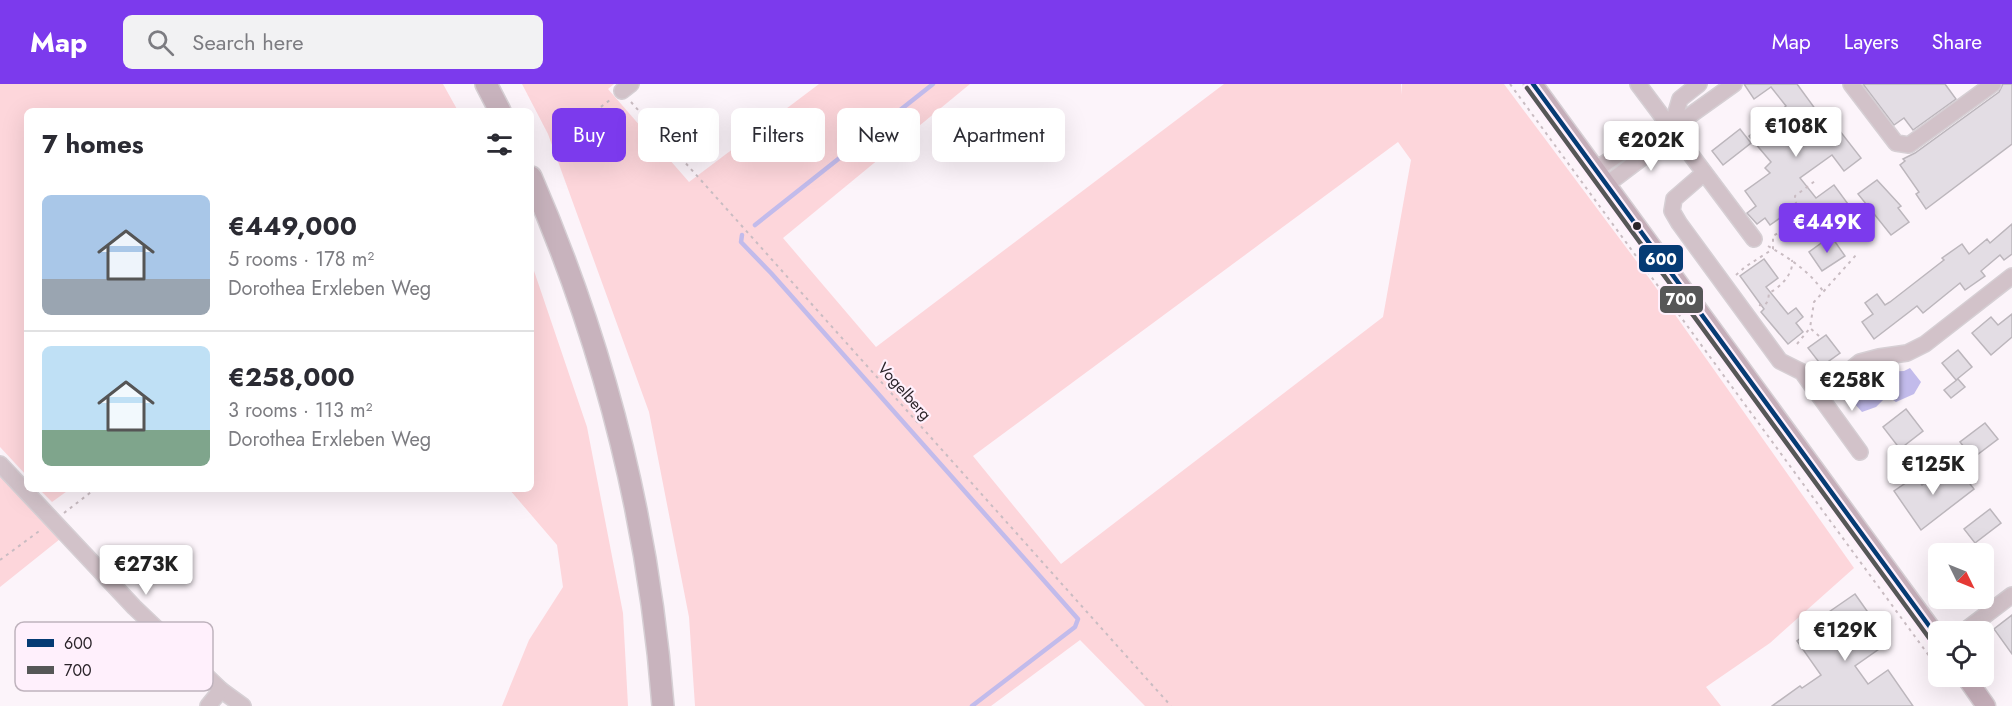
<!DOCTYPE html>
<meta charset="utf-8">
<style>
:root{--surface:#fff;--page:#f2f2f3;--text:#2b2b33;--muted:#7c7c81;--line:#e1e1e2;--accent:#7c3aed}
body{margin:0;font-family:Jost,sans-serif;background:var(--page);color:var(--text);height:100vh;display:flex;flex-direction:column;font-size:22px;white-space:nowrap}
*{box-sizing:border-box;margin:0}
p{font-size:20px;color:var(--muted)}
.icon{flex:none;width:33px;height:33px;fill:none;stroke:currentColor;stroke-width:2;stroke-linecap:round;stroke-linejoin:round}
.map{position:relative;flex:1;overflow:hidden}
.sheet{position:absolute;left:24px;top:24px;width:510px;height:384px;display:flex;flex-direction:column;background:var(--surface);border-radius:9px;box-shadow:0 6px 24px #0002}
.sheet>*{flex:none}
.top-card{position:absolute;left:552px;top:24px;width:570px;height:54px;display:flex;gap:12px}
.needle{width:39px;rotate:133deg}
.controls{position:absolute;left:1928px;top:459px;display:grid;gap:12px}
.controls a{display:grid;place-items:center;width:66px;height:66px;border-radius:9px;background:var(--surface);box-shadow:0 6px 24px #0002;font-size:30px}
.price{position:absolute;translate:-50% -51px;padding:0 14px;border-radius:6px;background:#fff;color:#222;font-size:20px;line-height:39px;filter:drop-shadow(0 2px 3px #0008)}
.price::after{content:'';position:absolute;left:50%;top:36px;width:18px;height:14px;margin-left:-9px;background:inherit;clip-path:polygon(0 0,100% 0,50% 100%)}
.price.current{background:var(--accent);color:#fff}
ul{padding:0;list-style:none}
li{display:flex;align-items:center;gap:18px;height:150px;padding:0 18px}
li+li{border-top:2px solid var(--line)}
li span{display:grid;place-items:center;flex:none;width:168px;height:120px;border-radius:9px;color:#555}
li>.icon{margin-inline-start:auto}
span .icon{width:72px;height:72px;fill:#fffc;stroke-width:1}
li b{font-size:26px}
h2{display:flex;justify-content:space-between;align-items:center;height:72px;padding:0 18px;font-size:26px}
.pill{padding:0 21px;border-radius:9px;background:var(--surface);box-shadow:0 6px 24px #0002;font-size:21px;line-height:54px}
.pill.current{background:var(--accent);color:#fff}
header{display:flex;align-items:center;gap:36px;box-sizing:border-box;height:84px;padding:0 30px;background:var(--accent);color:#fff}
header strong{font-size:28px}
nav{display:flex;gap:33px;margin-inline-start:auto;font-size:21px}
.search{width:420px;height:54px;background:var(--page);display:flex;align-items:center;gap:15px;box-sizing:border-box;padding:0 21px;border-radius:9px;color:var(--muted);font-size:22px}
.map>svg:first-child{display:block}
.green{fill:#fdd6db;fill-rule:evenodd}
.water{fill:#c2bbeb}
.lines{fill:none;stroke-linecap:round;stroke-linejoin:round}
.stream{stroke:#c2bbeb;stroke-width:4.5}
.building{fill:#e3dde4;stroke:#bcb6bc;stroke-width:1.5}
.minor-casing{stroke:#d6cfd4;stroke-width:18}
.major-casing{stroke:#d6cfd4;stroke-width:21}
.highway-casing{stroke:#d6cfd4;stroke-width:24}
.path{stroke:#c9bcc2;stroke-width:2;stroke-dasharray:3 4.5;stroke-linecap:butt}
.minor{stroke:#d2c2c9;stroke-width:15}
.major{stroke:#c5aeb9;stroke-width:18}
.highway{stroke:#c8b3bd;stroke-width:21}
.bus-1-casing{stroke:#fff0fc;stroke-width:9}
.bus-2-casing{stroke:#fff0fc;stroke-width:9}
.bus-1{stroke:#053b74;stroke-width:4.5}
.bus-2{stroke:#565757;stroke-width:4.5}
.bus-dot{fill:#2b242a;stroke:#fff0fc;stroke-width:2}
.labels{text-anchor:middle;stroke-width:4.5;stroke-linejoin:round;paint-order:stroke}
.street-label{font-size:16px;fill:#2b242a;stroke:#fff0fc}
.key{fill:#fff0fc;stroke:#bfb3bd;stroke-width:1.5}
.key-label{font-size:16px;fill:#2b242a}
.line-badge{stroke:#fff0fc;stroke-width:2}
.badge-label{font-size:16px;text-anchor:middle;font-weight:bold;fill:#fff}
</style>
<header>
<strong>Map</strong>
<div class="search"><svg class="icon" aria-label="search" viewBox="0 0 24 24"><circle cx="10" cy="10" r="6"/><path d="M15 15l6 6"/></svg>Search here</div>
<nav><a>Map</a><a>Layers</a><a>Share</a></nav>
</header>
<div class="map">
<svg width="2012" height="622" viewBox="0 0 2012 622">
<rect width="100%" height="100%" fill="#fcf4fa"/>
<!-- green -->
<g class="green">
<polygon points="0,0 443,0 458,27 27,27 27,392 0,363"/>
<path d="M522 0H614L608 5 689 98 819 0H970L783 154 876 263 1224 0H1401V11L1402 0H1504L1652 198 1854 484 1770 559 1706 603 1721 622H1145L1080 556 991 622H695L689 533 649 328 548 50ZM1398 58 1411 76 1383 233 1061 480 973 372Z"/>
<polygon points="531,178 587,343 623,529 628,622 502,622 529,556 563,503 557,461 509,405 531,405"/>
<polygon points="0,392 60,455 0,503"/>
<polygon points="39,405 70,405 52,418"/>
</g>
<!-- water -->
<polygon class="water" points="1910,284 1921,298 1914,310 1896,318 1887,312 1876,323 1862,328 1854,319 1853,305 1880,288 1904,287"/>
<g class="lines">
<!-- stream -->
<g class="stream">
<polyline points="755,141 933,0"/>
<polyline points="742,151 741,158 771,189 1078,535 1075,543 972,622"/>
</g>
</g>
<!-- building -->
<g class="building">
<polygon points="1744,0 1797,0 1824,37 1829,33 1861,74 1844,87 1832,71 1800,94 1816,114 1834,101 1848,120 1817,143 1800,120 1770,141 1765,134 1757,140 1747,129 1756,122 1745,107 1770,89 1765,84 1771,78 1749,52 1786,22 1771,3 1754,15"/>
<polygon points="1863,0 1945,0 1956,15 1913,46 1904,34 1894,41"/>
<polygon points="2003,0 2012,0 2012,60 1926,125 1916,110 1919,108 1900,81 1905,77 1903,75 1915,69 1999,8"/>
<polygon points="1740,45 1751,59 1723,81 1712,67"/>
<polygon points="1877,96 1901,122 1898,124 1909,138 1891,151 1858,110"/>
<polygon points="2012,140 2012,170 2004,176 2000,171 1981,187 1985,192 1965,206 1960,199 1923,229 1917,222 1874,255 1862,238 1873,230 1865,219 1877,210 1885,221 1890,218 1944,176 1942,174 1962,160 1969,170 1987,155 1990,159"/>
<polygon points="1831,152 1845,172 1822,187 1809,168"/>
<polygon points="1764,175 1778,194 1766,203 1788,230 1796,224 1803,233 1796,239 1803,248 1788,260 1761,228 1764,225 1740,192"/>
<polygon points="2012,230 2012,253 1991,271 1972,249 1991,233 1998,241"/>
<polygon points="1826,251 1840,269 1822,282 1808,264"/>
<polygon points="1958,266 1972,283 1956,296 1942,279"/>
<polygon points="1958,295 1965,303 1951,314 1944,306"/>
<polygon points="1906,325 1923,347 1900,365 1883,343"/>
<polygon points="1985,339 1998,355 1973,374 1960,358"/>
<polygon points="1948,382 1954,391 1960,387 1974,405 1921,446 1894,407 1916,392 1922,401"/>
<polygon points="1990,425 2001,439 1975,459 1964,445"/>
<polygon points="1855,510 1889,558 1855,582 1868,600 1888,586 1913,622 1772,622 1800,602 1802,604 1821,591 1797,557 1811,546 1813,534 1820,534"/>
<polygon points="2012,531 2012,570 1994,545"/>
</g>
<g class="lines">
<defs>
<g id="minor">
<polyline points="1638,0 1754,155"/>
<polyline points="1851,0 1896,59 1909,61 1993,0"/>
<polyline points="622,7 631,0"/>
<polyline points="1671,45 1680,15 1699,0"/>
<polyline points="1595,86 1635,59 1666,47"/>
<polyline points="1704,89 1674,115 1672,127 1679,139 1780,277 1802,288 1860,368"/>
<polyline points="1606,101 1643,73 1671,45 1734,0"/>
<polyline points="1817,308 1836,298 1860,278 1879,273 1907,269 1925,260 2012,192"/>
<polyline points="0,380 134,523 221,606 243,622"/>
<polyline points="1963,548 2012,511"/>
<polyline points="208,622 221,606"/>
</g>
<g id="major">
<polyline points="1533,0 1938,554"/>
<polyline points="1965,592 1986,622"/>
</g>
<g id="highway">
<polyline points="486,0 500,27"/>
<path d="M531 93C605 263 649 437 663 622"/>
</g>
</defs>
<!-- minor casing -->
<use href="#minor" class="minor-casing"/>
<!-- major casing -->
<use href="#major" class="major-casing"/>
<!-- highway casing -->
<use href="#highway" class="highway-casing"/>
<!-- path -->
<g class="path">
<polyline points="1510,0 1938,584"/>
<polyline points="631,18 1171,622"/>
<polyline points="565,50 610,16"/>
<polyline points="1804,134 1795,117 1795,112 1815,97"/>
<path d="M1768 162C1789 174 1808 186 1823 207"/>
<polyline points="1736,191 1745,183 1773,165 1773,152 1804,134 1814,143"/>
<path d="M1759 221 1764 222 1768 217 1769 209C1781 203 1794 189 1792 176"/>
<polyline points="1819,252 1810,244 1814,218 1857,170"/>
<polyline points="1797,260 1810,244"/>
<polyline points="64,429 95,405"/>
<polyline points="0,476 42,445"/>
<polyline points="1944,592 1950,600"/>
</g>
<!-- minor -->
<use href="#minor" class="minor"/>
<!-- major -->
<use href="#major" class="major"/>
<!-- highway -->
<use href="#highway" class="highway"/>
<defs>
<polyline id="bus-1" points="1533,0 1938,554"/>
<polyline id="bus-2" points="1527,4 1932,558"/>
</defs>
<!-- bus-1 casing -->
<use href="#bus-1" class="bus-1-casing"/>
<!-- bus-2 casing -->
<use href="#bus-2" class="bus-2-casing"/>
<!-- bus-1 -->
<use href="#bus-1" class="bus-1"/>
<!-- bus-2 -->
<use href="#bus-2" class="bus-2"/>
</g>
<!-- markers -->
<circle class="bus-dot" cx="1637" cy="142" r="5"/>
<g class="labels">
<!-- street labels -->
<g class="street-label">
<text transform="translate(905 307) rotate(48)" y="6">Vogelberg</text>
</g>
</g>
<!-- legend -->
<rect x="15" y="538" width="198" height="69" rx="9" class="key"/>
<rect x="27" y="555" width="27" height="8" fill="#053b74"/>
<rect x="27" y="582" width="27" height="8" fill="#565757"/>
<g class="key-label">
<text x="64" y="565">600</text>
<text x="64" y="592">700</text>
</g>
<g class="line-badge">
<rect x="1638" y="160" width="46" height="29" rx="6" fill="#053b74"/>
<rect x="1659" y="201" width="45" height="29" rx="6" fill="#565757"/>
</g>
<g class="badge-label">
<text x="1661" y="181">600</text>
<text x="1681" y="221">700</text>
</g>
</svg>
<div class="controls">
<a><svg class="needle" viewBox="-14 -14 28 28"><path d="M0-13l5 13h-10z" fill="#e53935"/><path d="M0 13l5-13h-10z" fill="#7c7c81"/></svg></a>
<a><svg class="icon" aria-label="locate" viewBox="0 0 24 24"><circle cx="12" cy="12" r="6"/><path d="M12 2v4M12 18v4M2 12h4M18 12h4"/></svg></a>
</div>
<b class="price" style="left:1796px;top:74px">€108K</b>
<b class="price" style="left:1651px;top:88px">€202K</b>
<b class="price current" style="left:1827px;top:170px">€449K</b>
<b class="price" style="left:1852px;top:328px">€258K</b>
<b class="price" style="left:1933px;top:412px">€125K</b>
<b class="price" style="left:146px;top:512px">€273K</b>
<b class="price" style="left:1845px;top:578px">€129K</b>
<div class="top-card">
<a class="pill current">Buy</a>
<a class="pill">Rent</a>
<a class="pill">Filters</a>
<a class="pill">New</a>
<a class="pill">Apartment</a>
</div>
<section class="sheet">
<h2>7 homes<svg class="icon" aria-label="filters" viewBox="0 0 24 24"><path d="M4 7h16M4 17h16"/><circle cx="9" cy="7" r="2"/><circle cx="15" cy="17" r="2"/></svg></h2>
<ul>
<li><span style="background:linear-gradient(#a9c7e8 70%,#9aa5b1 0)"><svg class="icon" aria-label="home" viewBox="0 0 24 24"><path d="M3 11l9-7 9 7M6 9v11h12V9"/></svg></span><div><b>€449,000</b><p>5 rooms · 178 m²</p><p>Dorothea Erxleben Weg</p></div></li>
<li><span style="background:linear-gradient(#bfe0f5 70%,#7fa58c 0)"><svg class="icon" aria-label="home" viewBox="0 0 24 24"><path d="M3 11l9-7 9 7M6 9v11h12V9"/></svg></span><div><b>€258,000</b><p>3 rooms · 113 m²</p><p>Dorothea Erxleben Weg</p></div></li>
</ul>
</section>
</div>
